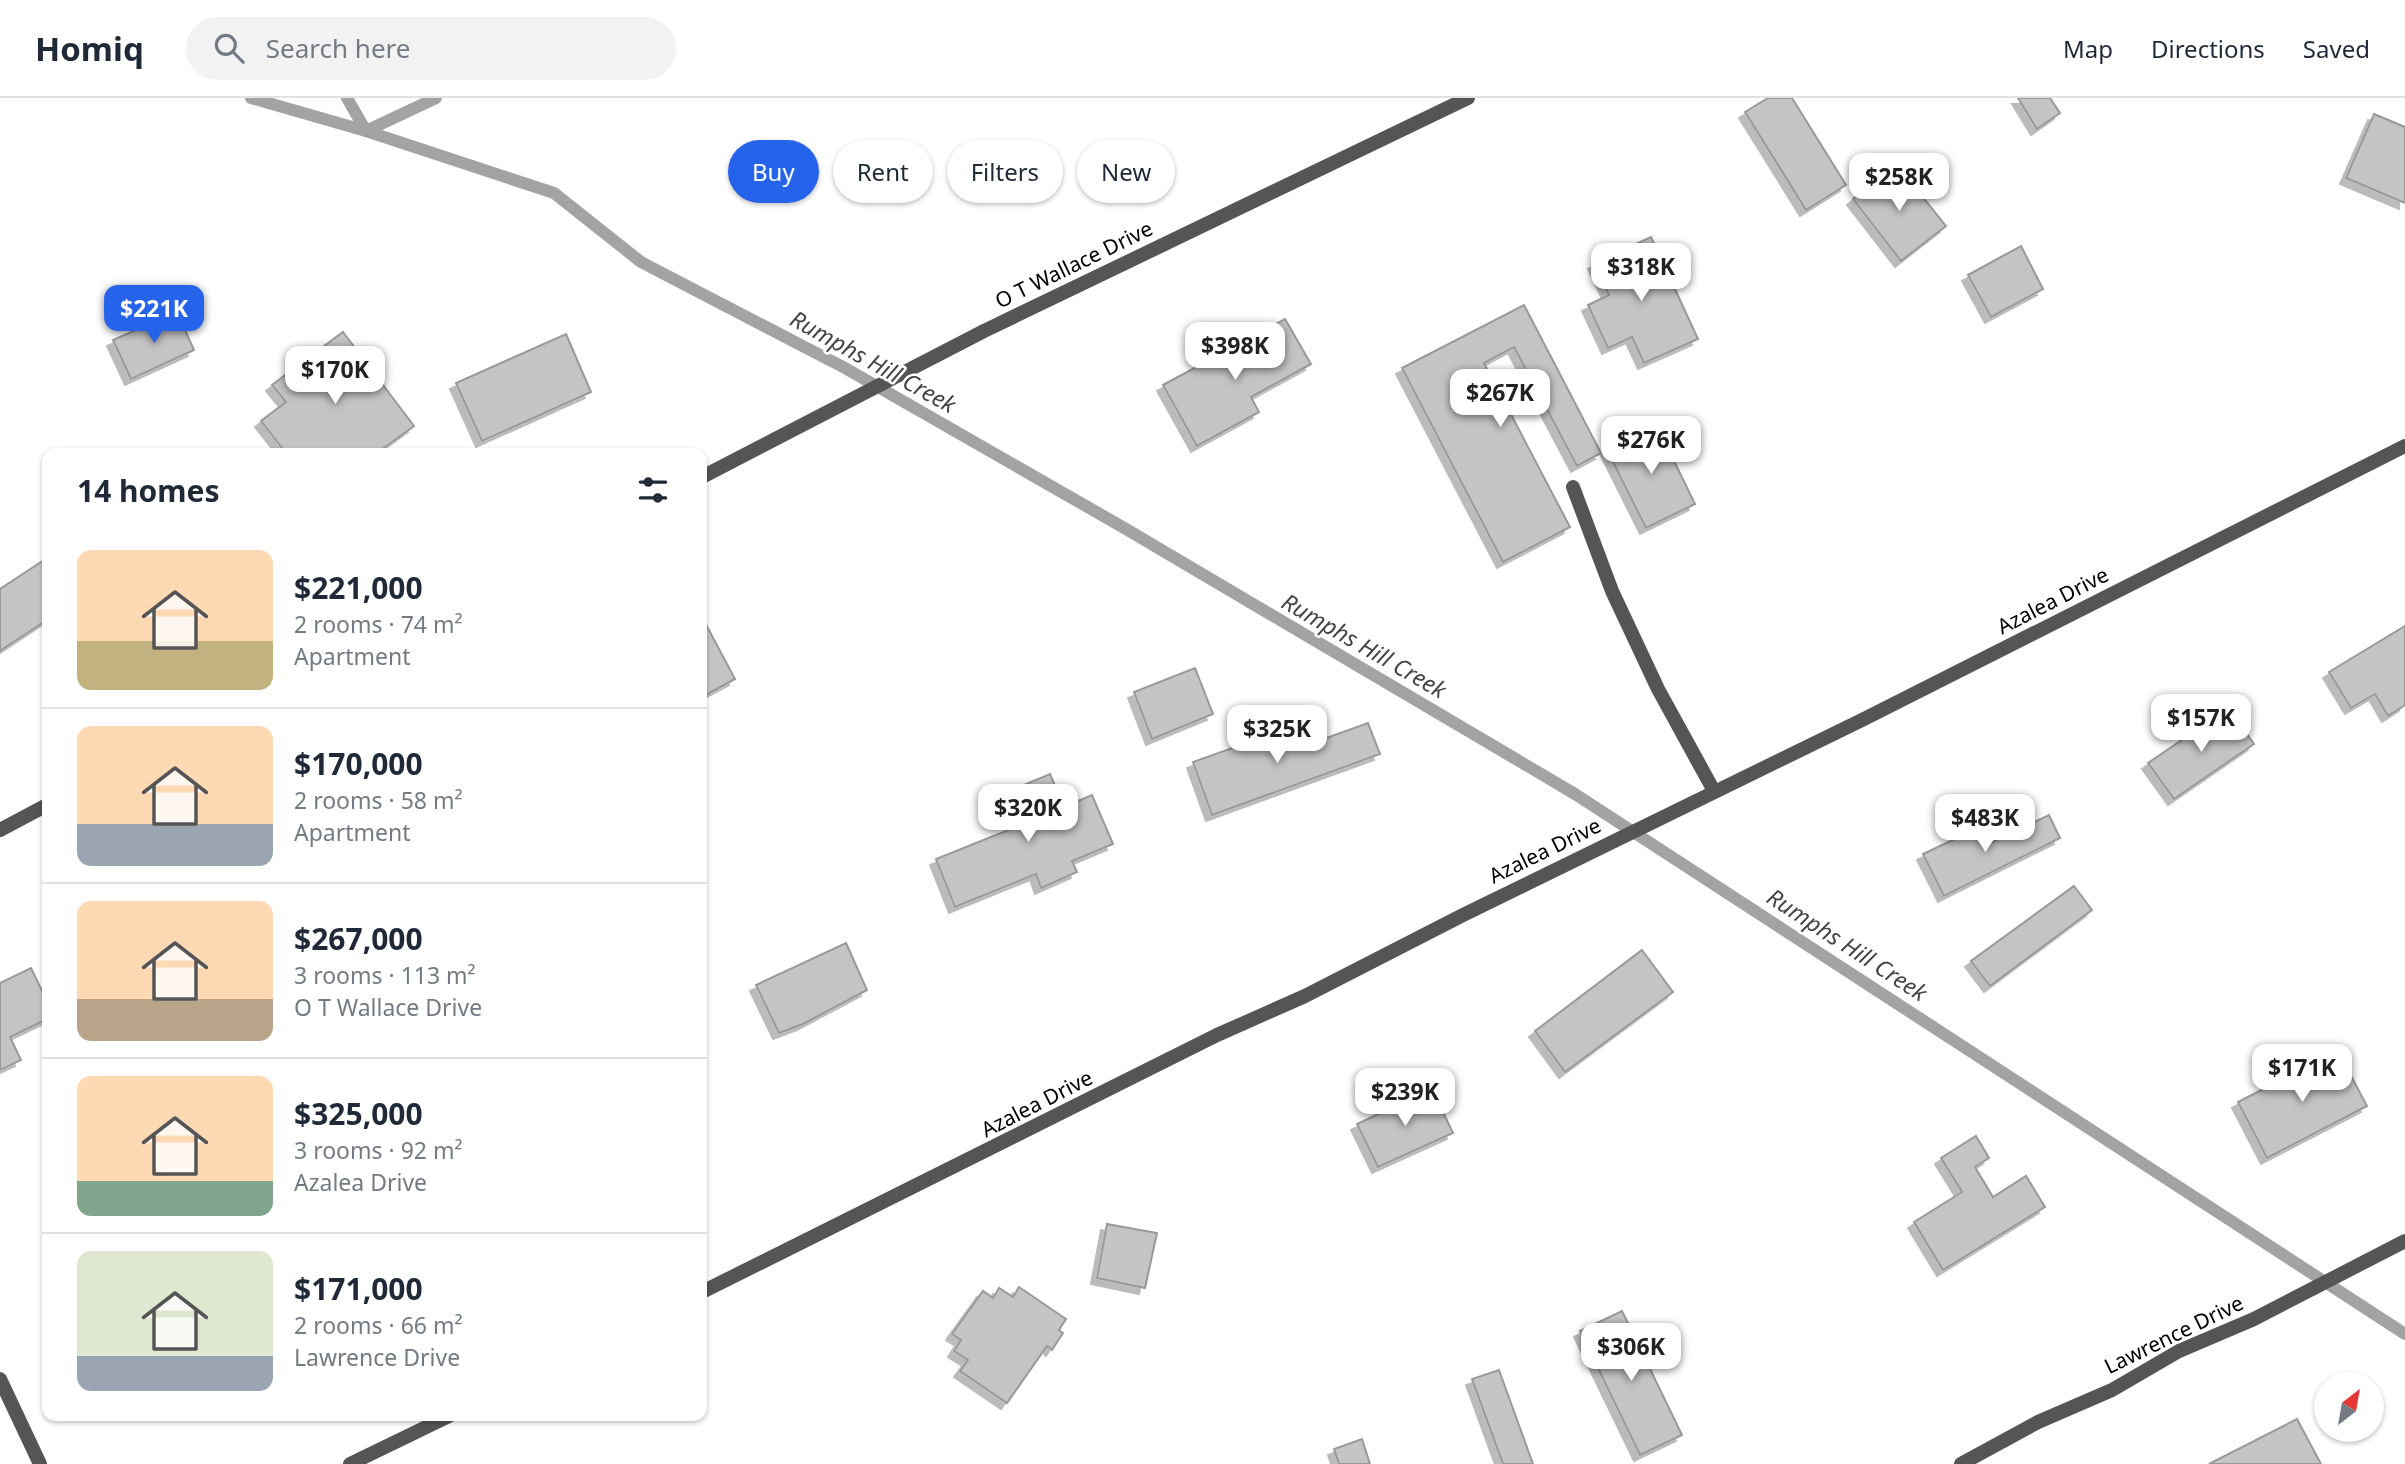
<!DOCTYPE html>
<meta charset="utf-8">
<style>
:root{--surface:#fff;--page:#f2f2f3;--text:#1f2937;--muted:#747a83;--line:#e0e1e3;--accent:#2563eb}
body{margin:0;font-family:"Noto Sans",sans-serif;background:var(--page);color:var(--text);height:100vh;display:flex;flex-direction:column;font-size:26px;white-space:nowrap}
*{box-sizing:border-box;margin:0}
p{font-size:23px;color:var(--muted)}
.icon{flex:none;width:38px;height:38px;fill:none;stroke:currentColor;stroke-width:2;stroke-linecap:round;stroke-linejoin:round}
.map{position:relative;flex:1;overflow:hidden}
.sheet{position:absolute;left:42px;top:350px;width:665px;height:973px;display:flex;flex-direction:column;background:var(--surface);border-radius:14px;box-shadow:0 2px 5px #0004}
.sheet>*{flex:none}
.guide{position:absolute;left:728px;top:42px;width:665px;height:63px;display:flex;gap:14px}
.needle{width:46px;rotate:31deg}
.controls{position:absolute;left:2314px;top:1274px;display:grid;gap:14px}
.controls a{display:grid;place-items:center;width:70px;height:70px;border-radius:50%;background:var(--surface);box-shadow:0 2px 5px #0004;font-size:35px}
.price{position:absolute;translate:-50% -60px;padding:0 16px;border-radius:14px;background:#fff;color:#222;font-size:23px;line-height:46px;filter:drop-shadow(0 2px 4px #0008)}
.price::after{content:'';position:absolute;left:50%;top:42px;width:21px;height:16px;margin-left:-10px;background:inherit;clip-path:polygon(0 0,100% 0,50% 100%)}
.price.current{background:var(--accent);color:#fff}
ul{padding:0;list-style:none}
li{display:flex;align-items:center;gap:21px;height:175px;padding:0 35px}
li+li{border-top:2px solid var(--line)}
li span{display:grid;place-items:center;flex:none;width:196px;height:140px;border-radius:14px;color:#555}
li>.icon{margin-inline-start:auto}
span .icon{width:84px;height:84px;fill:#fffc;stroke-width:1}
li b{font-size:30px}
h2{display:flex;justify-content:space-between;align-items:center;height:84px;padding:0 35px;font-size:30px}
.chip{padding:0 24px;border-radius:32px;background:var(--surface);box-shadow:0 2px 5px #0004;font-size:24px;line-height:63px}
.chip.current{background:var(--accent);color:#fff}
header{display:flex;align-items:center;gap:42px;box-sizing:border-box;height:98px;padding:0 35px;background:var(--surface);border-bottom:2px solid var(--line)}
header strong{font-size:33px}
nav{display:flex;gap:38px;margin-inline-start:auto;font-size:24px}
.search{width:490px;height:63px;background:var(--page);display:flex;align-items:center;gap:18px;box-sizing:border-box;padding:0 24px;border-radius:38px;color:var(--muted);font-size:26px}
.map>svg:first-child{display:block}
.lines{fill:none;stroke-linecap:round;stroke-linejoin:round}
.stream{stroke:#a3a3a3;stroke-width:12}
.building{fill:#c4c4c4;stroke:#999;stroke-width:2;filter:url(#shadow)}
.lane{stroke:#555;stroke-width:14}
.street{stroke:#555;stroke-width:14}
.labels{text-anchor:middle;stroke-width:5;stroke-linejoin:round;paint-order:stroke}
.street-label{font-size:21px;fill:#000;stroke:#fff}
.water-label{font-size:23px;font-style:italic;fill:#444;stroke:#fff}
</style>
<header>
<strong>Homiq</strong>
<div class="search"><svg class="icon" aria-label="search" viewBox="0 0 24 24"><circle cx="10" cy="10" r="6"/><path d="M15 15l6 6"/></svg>Search here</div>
<nav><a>Map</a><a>Directions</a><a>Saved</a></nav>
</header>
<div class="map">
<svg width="2405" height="1366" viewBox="0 0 2405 1366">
<defs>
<filter id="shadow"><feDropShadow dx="-6" dy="6" stdDeviation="0" flood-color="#0004"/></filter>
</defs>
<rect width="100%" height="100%" fill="#fff"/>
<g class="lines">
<!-- stream -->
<g class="stream">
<polyline points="251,0 366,33 554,95 641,164 845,270 1126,431 1575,696 2405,1236"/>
<polyline points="347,0 366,33"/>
<polyline points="366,33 436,0"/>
</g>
</g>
<!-- building -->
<g class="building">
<polygon points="1768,0 1792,0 1846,87 1806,112 1745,14"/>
<polygon points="2018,0 2050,0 2060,15 2037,31"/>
<polygon points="2374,16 2405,29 2405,105 2346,80"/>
<polygon points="1897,67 1946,128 1901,163 1853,101"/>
<polygon points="1651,139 1698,241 1644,265 1632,239 1608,250 1588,207 1609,197 1594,165"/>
<polygon points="2021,148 2043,191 1991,219 1968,177"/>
<polygon points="1524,207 1601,355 1577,368 1514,249 1484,265 1570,429 1503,464 1402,270"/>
<polygon points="177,214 194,252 131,281 113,242"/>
<polygon points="1285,221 1311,266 1251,299 1259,314 1197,348 1163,287"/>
<polygon points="343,234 414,328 377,355 286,355 261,323 286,304 272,287"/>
<polygon points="566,236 591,294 482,343 456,285"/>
<polygon points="1656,326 1695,406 1646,430 1606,350"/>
<polygon points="47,460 47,522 0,553 0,491"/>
<polygon points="702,519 735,581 702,599"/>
<polygon points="2405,528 2405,607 2388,618 2375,596 2351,610 2329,574"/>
<polygon points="1195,570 1213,616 1152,641 1134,594"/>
<polygon points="2229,610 2254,646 2174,701 2148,665"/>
<polygon points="1368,625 1380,656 1212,717 1193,664 1291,629 1299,650"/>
<polygon points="1050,676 1064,709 1092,697 1113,746 1072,763 1077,774 1041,790 1036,776 955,809 936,761 1021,727 1007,694"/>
<polygon points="2049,717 2060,740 1944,798 1923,756 1982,728 1991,745"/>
<polygon points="2074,788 2092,812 1990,888 1971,863"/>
<polygon points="846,845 867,892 803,926 779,935 756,887"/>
<polygon points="1642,852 1673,894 1565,974 1535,933"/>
<polygon points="31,870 47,903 47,921 10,939 21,962 0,972 0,885"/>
<polygon points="2338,953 2367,1008 2267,1060 2238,1004"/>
<polygon points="1432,991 1453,1035 1378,1069 1357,1026"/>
<polygon points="1976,1038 1989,1060 1975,1069 1993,1099 2026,1078 2045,1109 1943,1172 1914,1124 1962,1094 1941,1060"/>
<polygon points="1107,1126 1157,1135 1145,1190 1097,1180"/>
<polygon points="1019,1189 1066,1221 1059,1232 1063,1235 1052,1252 1047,1248 1007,1305 960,1273 968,1262 954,1253 961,1242 952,1236 983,1193 993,1200 999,1190 1013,1199"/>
<polygon points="1622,1213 1682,1337 1640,1357 1580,1233"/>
<polygon points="1499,1272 1533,1366 1503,1366 1472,1281"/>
<polygon points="2297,1321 2321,1366 2209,1366"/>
<polygon points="1362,1341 1370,1366 1339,1366 1334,1351"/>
</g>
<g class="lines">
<!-- lane -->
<polyline class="lane" points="1573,389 1612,493 1658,591 1714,693"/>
<!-- street -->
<g class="street">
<polyline points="702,379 984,233 1468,0"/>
<polyline points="0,732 47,707"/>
<polyline points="702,1194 1217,937 1305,898 1463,817 1864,621 2405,348"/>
<polyline points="0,1281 40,1366"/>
<polyline points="350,1366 449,1318"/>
<polyline points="1961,1366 2038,1324 2112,1292 2179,1253 2254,1221 2405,1143"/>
</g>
</g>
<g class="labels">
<!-- street labels -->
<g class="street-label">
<text transform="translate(1074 167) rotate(-26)" y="7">O T Wallace Drive</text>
<text transform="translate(2053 503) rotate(-27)" y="7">Azalea Drive</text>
<text transform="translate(1545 753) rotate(-26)" y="7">Azalea Drive</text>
<text transform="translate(1037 1006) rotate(-27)" y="7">Azalea Drive</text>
<text transform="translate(2174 1237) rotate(-26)" y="7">Lawrence Drive</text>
</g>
<!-- water labels -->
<g class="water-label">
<text transform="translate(873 264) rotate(29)" y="8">Rumphs Hill Creek</text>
<text transform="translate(1364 548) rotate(30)" y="8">Rumphs Hill Creek</text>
<text transform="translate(1847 847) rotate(33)" y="8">Rumphs Hill Creek</text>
</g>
</g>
</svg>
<div class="controls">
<a><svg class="needle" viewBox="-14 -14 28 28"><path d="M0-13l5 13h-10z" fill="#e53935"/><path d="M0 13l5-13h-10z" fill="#747a83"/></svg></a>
</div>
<b class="price" style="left:1899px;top:115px">$258K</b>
<b class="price" style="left:1641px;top:205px">$318K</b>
<b class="price current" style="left:154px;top:247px">$221K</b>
<b class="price" style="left:1235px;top:284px">$398K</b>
<b class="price" style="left:335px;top:308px">$170K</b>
<b class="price" style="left:1500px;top:331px">$267K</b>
<b class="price" style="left:1651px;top:378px">$276K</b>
<b class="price" style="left:2201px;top:656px">$157K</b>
<b class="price" style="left:1277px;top:667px">$325K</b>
<b class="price" style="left:1028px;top:746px">$320K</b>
<b class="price" style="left:1985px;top:756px">$483K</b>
<b class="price" style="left:2302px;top:1006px">$171K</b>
<b class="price" style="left:1405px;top:1030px">$239K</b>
<b class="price" style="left:1631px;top:1285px">$306K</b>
<div class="guide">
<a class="chip current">Buy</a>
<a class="chip">Rent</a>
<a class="chip">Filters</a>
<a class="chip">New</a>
</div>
<section class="sheet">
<h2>14 homes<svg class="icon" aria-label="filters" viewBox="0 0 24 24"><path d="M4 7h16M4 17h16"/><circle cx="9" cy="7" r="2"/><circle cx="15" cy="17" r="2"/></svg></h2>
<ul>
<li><span style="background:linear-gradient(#ffd9b3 65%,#c2b280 0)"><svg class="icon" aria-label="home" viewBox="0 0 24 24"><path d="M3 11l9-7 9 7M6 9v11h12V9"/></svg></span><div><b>$221,000</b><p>2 rooms · 74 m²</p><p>Apartment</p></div></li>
<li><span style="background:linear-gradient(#ffd9b3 70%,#9aa5b1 0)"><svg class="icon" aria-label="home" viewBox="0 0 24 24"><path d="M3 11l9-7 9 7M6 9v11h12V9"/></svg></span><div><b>$170,000</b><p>2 rooms · 58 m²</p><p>Apartment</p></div></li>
<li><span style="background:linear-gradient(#ffd9b3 70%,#b9a48a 0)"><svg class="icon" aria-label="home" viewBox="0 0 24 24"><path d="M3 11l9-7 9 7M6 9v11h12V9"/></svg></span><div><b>$267,000</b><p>3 rooms · 113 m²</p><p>O T Wallace Drive</p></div></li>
<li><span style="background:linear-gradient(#ffd9b3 75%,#7fa58c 0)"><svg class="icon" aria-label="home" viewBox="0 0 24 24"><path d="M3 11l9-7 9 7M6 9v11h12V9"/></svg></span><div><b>$325,000</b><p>3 rooms · 92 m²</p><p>Azalea Drive</p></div></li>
<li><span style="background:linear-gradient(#dfe7d0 75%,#9aa5b1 0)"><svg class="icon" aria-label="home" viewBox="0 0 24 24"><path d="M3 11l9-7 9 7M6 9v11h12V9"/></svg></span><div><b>$171,000</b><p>2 rooms · 66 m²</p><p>Lawrence Drive</p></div></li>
</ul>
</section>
</div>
